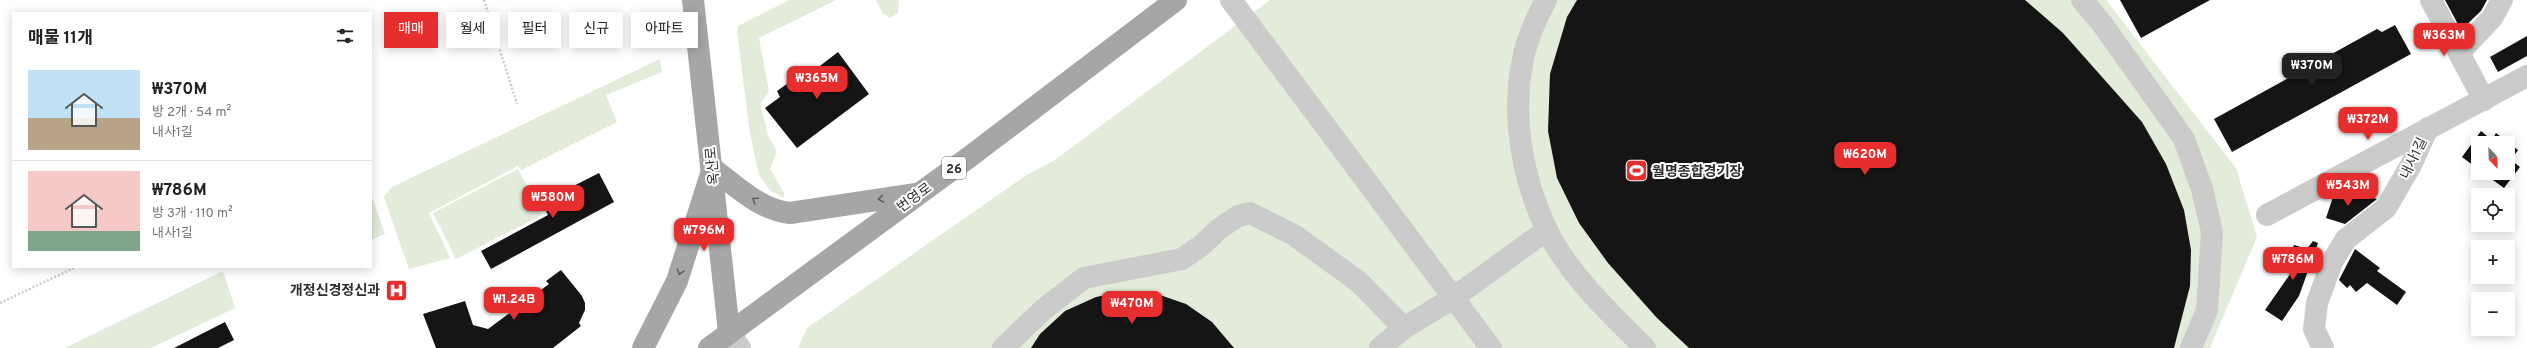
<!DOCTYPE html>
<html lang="ko">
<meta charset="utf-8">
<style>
:root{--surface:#fff;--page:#f6f6f6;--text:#202124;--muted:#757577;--line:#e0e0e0;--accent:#e72e2f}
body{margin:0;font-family:Overpass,"Noto Sans KR",sans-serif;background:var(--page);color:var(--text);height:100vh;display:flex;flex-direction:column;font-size:15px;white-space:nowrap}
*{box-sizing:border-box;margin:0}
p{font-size:13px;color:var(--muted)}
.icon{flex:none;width:22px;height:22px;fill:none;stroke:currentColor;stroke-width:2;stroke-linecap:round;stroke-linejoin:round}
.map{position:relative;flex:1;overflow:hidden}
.sheet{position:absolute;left:12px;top:12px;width:360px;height:256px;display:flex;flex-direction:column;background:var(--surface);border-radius:0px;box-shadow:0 2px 10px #0003}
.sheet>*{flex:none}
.banner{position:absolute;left:384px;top:12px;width:380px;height:36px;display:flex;gap:8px}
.needle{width:26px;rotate:157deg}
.fabs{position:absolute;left:2471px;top:136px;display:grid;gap:8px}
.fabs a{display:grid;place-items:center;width:44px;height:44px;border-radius:0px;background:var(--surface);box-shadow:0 2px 10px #0003;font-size:20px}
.price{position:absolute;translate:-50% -34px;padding:0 9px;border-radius:8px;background:var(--accent);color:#fff;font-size:13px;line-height:26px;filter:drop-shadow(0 1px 2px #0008)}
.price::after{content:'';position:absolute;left:50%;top:24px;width:12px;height:9px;margin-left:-6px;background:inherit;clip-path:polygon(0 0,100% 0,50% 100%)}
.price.selected{background:#222;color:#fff}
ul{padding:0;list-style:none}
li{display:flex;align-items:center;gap:12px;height:100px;padding:0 16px}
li+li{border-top:1px solid var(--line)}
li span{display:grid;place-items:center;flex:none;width:112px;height:80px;border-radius:0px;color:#555}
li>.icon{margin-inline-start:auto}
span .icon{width:48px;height:48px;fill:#fffc;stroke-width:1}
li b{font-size:17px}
h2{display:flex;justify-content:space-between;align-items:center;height:48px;padding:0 16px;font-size:17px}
.chip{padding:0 14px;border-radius:0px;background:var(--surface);box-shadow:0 2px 10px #0003;font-size:14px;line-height:36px}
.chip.selected{background:var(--accent);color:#fff}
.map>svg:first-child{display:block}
.green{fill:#e3ecdb}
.building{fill:#151515}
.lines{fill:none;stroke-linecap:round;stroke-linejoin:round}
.path{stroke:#cbcbcb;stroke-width:2.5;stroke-dasharray:2 2;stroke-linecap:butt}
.minor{stroke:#cbcbcb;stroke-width:22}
.major{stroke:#a6a6a6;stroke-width:22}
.oneway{stroke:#5e5e5e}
.labels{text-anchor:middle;stroke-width:4;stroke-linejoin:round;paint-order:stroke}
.shield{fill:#fff;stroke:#6d6d6d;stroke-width:1}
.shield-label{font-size:13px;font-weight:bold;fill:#2e2e2e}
.street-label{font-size:14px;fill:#2e2e2e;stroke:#fff}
.poi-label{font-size:14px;font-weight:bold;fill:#2e2e2e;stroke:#fff;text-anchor:start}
</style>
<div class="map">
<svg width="2527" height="348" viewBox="0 0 2527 348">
<rect width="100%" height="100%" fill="#fff"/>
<!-- green -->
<g class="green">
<polygon points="789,0 836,0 759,38 769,92 760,104 768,135 777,152 770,169 784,193 784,198 771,191 759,175 750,133 737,32 738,26"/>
<polygon points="876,0 899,0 898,13 890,18 883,14"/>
<polygon points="1270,0 2106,0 2236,168 2257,237 2210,348 798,348 807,328 1025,176 1055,160"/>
<polygon points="660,59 662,72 606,95 617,122 521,170 518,166 429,213 450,258 409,269 384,197 392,187"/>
<polygon points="518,169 542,215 456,259 433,213"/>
<polygon points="372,197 385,234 371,240 371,198"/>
<polygon points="223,271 235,308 151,348 65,348"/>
</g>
<!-- building -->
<g class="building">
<polygon points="1577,0 2025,0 2063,33 2142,122 2166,164 2184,210 2191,250 2190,286 2174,348 1689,348 1657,318 1608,263 1579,223 1557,178 1548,131 1550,74 1567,17"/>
<polygon points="2120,0 2210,0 2141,38"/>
<polygon points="2445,0 2487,0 2481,11 2461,30"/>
<polygon points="2395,25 2411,54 2232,152 2214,119 2377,29 2382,32"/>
<polygon points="2527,36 2527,56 2498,72 2490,57"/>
<polygon points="838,52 869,94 797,148 765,108 780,97 777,91 791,81 794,86"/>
<polygon points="2481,131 2492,140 2496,133 2518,150 2511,160 2520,167 2504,188 2483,173 2508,173 2508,143 2478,143 2478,169 2462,157"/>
<polygon points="599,173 614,202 491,269 481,251 548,215 542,202"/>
<polygon points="2346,190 2377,199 2345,224 2326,218 2333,197 2343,199"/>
<polygon points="2313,241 2318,243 2299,296 2282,321 2265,310 2295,267 2287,264 2294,245 2307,249"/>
<polygon points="2355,249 2380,268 2377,271 2406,292 2397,305 2367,283 2356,292 2350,285 2347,288 2339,280"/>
<polygon points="561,270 582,296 585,303 585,310 579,323 581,326 553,348 436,348 423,314 465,301 473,325 488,329 549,284 546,281"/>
<polygon points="1126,291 1157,294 1186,304 1212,322 1234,348 1031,348 1040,334 1065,311 1096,297"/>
<polygon points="225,322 234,340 218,348 174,348"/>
</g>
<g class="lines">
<!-- path -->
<g class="path">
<polyline points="484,0 517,104"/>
<polyline points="0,303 76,267"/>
</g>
<!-- minor -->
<g class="minor">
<polyline points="1231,0 1491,348"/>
<path d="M1546 0C1536 19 1527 38 1523 59 1511 116 1522 178 1547 230 1569 275 1610 313 1645 348"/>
<polyline points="2082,0 2103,25 2184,139 2202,189 2212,232 2207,310 2191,348"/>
<polyline points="2431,0 2484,100"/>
<polyline points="2460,52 2492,18 2502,0"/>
<polyline points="2267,215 2527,76"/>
<polyline points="729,332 740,348"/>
<polyline points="1003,348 1044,309 1084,278 1182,259 1202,245 1219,229 1238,216 1250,213 1294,235 1359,282 1404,328"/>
<polyline points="1380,348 1404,328 1453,298 1547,230"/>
<polyline points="2323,348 2314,329 2317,303 2332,262 2346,239 2386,208 2411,165 2428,128"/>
</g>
<!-- major -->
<g class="major">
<polyline points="693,0 729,332"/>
<path d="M712 168C736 186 760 210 790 213L916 194"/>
<polyline points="643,348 677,281 710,177"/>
<polyline points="709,348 972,155 1176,0"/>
</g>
</g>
<!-- one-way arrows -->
<defs><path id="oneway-chevron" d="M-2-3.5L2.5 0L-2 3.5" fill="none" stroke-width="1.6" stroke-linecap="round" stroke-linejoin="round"/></defs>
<g class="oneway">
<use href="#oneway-chevron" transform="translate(881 199) rotate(171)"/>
<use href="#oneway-chevron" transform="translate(755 200) rotate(-145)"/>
<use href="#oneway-chevron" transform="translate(680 272) rotate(107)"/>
</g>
<!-- icons -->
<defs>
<symbol id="stadium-square" viewBox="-11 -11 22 22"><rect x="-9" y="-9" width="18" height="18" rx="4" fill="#e72e2f" stroke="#fff"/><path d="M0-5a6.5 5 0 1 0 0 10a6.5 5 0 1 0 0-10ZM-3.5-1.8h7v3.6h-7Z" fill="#fff"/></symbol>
<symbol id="hospital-square" viewBox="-11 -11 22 22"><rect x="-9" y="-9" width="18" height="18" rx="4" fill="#e72e2f" stroke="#fff"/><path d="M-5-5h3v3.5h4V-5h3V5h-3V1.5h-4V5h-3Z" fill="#fff"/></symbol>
</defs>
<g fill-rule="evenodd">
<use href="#stadium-square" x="1624" y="158" width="25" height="25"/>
<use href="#hospital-square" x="384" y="278" width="25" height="25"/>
</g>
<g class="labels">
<!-- shield labels -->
<rect class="shield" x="942" y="157" width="24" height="22" rx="3"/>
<g class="shield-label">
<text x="954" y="173">26</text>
</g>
<!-- street labels -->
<g class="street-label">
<text transform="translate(2413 158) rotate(-64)" y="5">내사1길</text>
<text transform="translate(712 166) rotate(-96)" y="5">옥산로</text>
<text transform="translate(914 197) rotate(-36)" y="5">번영로</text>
</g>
<!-- poi labels -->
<g class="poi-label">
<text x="1652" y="176">월명종합경기장</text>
<text x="380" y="295" text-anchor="end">개정신경정신과</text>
</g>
</g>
</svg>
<div class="fabs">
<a><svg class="needle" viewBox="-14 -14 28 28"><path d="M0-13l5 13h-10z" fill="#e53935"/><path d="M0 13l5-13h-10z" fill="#757577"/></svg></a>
<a><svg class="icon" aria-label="locate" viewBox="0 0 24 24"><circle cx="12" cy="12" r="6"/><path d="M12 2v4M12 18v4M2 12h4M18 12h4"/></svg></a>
<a>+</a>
<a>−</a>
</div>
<b class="price" style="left:2444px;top:57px">₩363M</b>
<b class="price selected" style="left:2312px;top:87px">₩370M</b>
<b class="price" style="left:817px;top:100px">₩365M</b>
<b class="price" style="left:2368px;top:141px">₩372M</b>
<b class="price" style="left:1865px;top:176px">₩620M</b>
<b class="price" style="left:2348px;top:207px">₩543M</b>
<b class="price" style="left:553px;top:219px">₩580M</b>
<b class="price" style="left:704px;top:252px">₩796M</b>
<b class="price" style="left:2293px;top:281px">₩786M</b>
<b class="price" style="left:514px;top:321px">₩1.24B</b>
<b class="price" style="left:1132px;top:325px">₩470M</b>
<div class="banner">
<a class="chip selected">매매</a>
<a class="chip">월세</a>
<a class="chip">필터</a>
<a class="chip">신규</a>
<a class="chip">아파트</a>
</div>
<section class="sheet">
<h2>매물 11개<svg class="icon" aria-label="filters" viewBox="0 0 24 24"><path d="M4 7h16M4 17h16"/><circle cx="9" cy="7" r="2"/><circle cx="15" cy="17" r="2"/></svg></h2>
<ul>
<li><span style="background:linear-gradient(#bfe0f5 60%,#b9a48a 0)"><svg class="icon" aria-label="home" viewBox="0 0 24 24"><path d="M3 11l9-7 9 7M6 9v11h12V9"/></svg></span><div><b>₩370M</b><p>방 2개 · 54 m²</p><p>내사1길</p></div></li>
<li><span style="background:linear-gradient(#f6c9c9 75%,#7fa58c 0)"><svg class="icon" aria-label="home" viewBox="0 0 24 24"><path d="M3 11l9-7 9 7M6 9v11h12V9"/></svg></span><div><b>₩786M</b><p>방 3개 · 110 m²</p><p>내사1길</p></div></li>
</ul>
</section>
</div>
